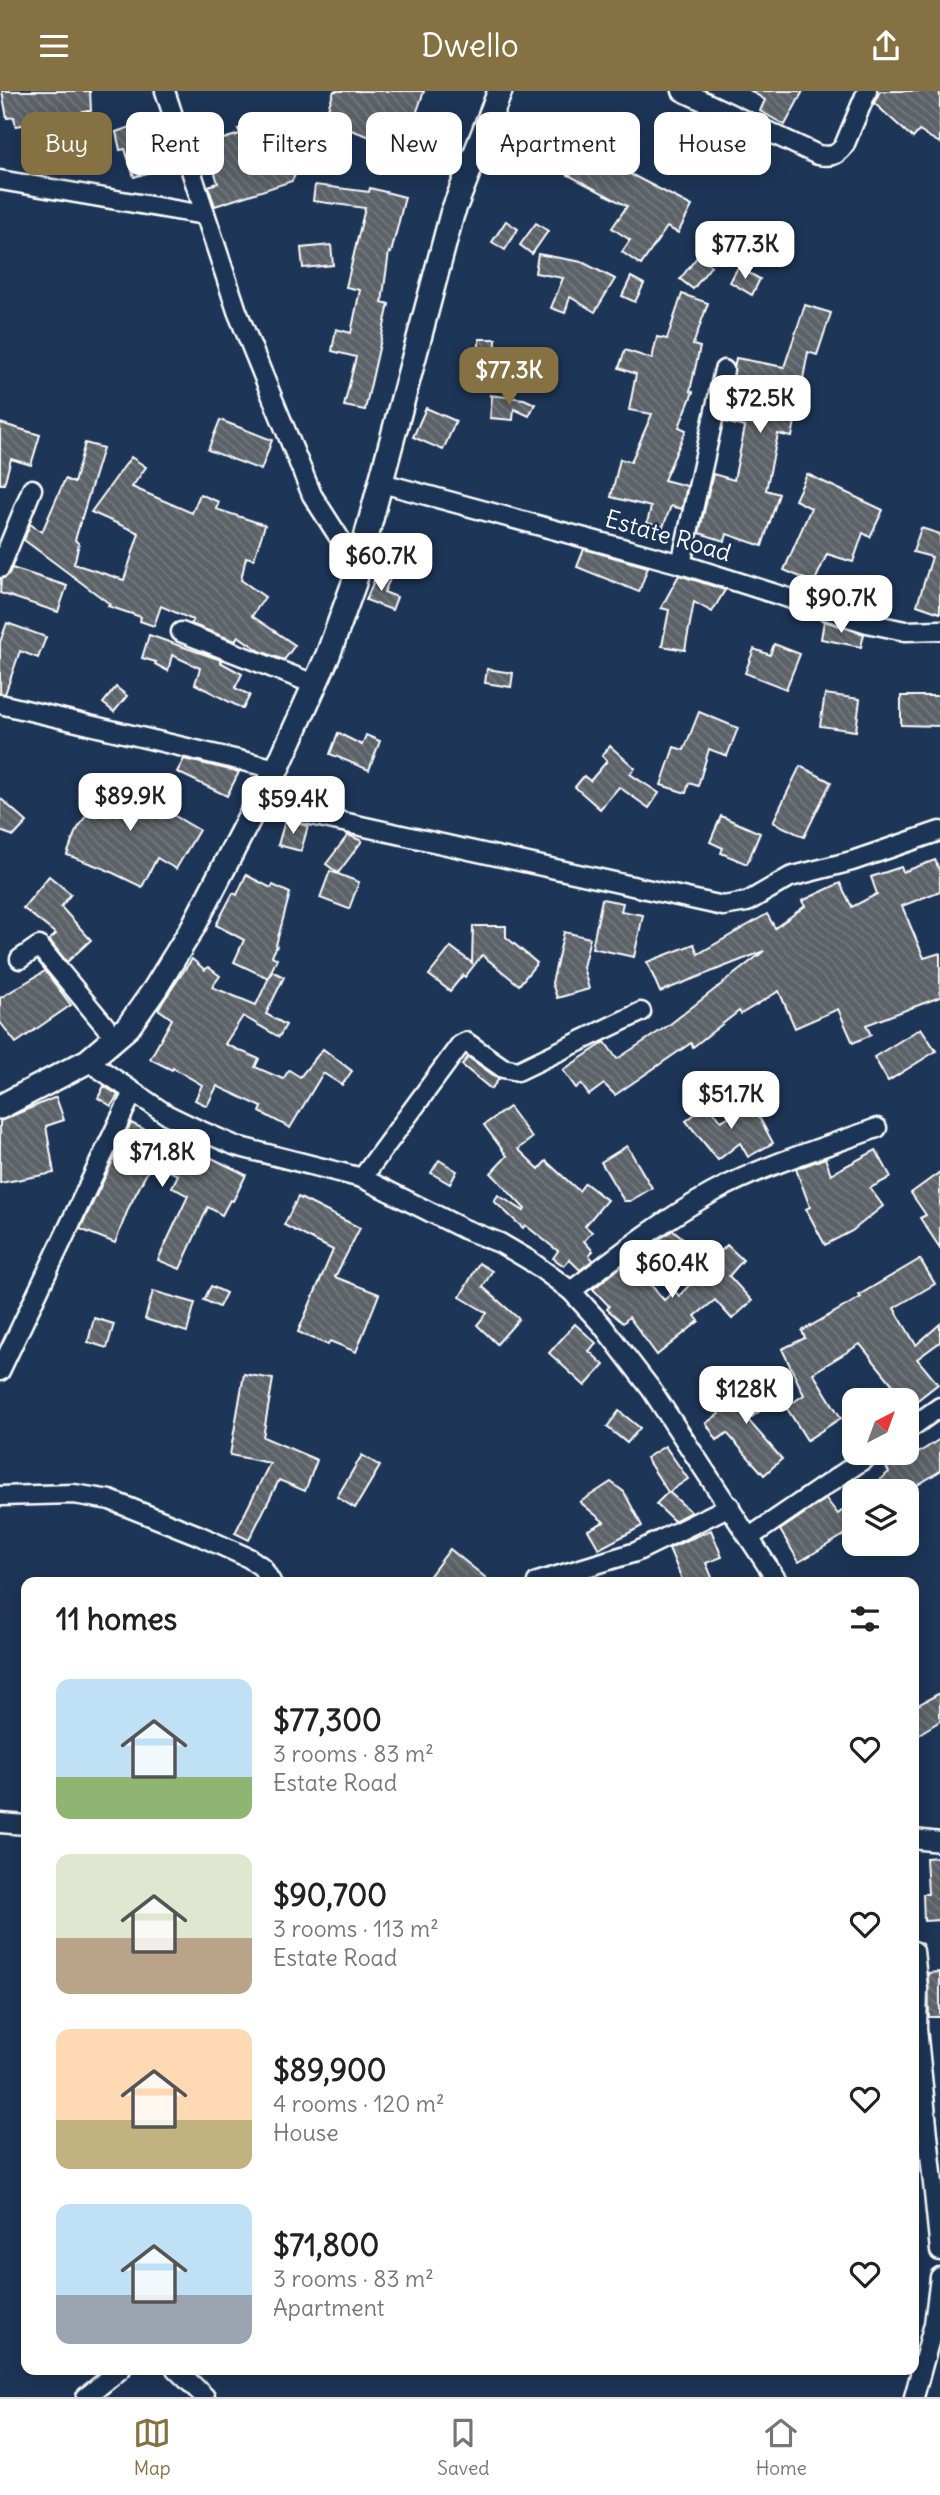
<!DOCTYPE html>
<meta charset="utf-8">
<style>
:root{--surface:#fff;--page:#f2f2f2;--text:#222;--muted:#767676;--line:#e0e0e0;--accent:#857141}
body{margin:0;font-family:Delius,sans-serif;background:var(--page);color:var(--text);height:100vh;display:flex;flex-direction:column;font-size:26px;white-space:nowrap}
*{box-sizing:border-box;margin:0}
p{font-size:23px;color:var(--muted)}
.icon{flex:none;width:38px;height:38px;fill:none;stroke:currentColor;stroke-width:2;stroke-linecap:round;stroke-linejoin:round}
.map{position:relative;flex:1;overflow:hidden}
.panel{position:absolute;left:21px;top:1486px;width:898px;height:798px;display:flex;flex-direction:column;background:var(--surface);border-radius:14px;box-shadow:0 4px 18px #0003}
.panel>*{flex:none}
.hud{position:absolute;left:21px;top:21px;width:900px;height:63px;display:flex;gap:14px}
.needle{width:46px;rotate:41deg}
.tools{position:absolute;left:842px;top:1297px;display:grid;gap:14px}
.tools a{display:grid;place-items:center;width:77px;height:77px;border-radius:14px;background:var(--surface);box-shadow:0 4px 18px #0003;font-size:35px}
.price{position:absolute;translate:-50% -60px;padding:0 16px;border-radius:14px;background:#fff;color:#222;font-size:23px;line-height:46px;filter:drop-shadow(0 2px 4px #0008)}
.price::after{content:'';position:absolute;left:50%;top:42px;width:21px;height:16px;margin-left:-10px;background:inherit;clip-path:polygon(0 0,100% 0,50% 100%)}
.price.on{background:var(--accent);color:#fff}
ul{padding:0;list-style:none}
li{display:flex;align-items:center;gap:21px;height:175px;padding:0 35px}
li span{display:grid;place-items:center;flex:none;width:196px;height:140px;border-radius:14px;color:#555}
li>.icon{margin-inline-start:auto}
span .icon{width:84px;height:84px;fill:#fffc;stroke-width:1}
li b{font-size:30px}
h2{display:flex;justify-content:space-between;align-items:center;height:84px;padding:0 35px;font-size:30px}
.chip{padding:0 24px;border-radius:14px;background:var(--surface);box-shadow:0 4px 18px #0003;font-size:24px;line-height:63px}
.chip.on{background:var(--accent);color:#fff}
header{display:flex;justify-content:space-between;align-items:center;height:91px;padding:0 35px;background:var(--accent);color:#fff;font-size:32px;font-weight:600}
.menu{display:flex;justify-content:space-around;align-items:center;height:98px;border-top:2px solid var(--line);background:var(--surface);font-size:19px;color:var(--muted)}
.menu a{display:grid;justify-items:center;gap:4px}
.menu .on{color:var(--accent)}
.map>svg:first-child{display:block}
.building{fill:url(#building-back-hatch);stroke:#fff;stroke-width:2}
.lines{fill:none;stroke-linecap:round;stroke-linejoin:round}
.minor-casing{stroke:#fff;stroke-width:23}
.tertiary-casing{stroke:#fff;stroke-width:28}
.minor{stroke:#1d3557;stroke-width:18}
.tertiary{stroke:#1d3557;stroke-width:23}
.labels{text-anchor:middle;stroke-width:5;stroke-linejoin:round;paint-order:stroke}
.street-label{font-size:24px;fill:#fff;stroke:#1d3557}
</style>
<header><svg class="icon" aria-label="menu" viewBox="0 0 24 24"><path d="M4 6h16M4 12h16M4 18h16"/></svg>Dwello<svg class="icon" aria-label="share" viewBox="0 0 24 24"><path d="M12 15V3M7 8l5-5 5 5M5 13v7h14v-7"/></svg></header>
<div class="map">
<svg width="940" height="2306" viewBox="0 0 940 2306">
<defs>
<pattern id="building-back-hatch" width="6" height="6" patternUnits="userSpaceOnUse" patternTransform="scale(1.75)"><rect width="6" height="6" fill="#5b6267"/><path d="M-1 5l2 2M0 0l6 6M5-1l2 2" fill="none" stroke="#747a7e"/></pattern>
</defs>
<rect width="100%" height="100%" fill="#1d3557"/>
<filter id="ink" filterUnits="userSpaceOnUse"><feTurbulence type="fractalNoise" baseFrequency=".0143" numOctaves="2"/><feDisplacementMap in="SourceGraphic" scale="14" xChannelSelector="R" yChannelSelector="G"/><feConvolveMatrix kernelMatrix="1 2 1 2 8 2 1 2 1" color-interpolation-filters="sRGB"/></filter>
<g filter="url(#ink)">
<!-- building -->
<g class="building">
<polygon points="2,0 90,0 91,20 83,20 83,39 52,39 52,29 16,35 14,26 7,27"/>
<polygon points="334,0 424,0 404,58 345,37 348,27 327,20"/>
<polygon points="751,0 803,0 785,34 760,20 765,9"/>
<polygon points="880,0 940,0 940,52 919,40 913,47 874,12"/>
<polygon points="153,28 169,75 134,86 125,58 120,59 116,41"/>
<polygon points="300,30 307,55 276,65 299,76 292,90 215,115 208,95 218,92 206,53 240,43 238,38 258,32 260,42"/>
<polygon points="564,33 590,47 584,59 692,115 678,142 667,136 641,174 622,161 630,149 612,137 627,115 544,71"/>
<polygon points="315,94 369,101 370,97 405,106 391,162 389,161 382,211 389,213 365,319 344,315 356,266 332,260 336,238 351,242 360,199 346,196 365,117 313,110"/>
<polygon points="506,130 518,138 505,159 492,151"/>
<polygon points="536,132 548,140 532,163 520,154"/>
<polygon points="331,154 333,174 303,177 301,157"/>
<polygon points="538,163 582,171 615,188 595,221 570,206 565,222 551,217 563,187 535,182"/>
<polygon points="698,165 711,175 693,198 680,188"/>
<polygon points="738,176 760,188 752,204 730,191"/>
<polygon points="631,186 644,193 635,211 622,205"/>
<polygon points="682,203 708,212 693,254 700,256 690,300 693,301 679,336 686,339 664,389 687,395 682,418 671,415 663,436 647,432 651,416 611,406 620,368 631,371 652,323 629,319 636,283 619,277 625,259 652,268 657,246 667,248"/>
<polygon points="805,214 831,222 817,264 808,261 792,346 778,343 766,399 779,403 762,455 727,443 725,450 699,442 713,383 734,389 745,336 724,331 736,267 784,276"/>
<polygon points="479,248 496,248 495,296 478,295"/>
<polygon points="489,304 524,308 535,313 529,325 514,318 513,329 490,327 492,306"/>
<polygon points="426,317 456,330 443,359 413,346"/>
<polygon points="220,329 272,349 261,379 208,359"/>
<polygon points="0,332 40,344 31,374 11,368 4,393 0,393"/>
<polygon points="85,352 103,357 75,449 79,453 74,473 124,489 139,442 91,421 131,366 146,376 132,396 192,422 200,403 219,411 216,418 265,434 254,468 246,466 241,489 265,506 252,525 295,554 284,569 260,560 238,545 235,550 191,533 193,529 161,515 154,535 140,530 141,526 108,515 110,513 24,449 30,433 42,441 65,388 74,392"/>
<polygon points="807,383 883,419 870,446 863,442 853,471 827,463 814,492 784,479 811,417 795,409"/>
<polygon points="921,437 940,443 940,522 917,514 932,466 913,461"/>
<polygon points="584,458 648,476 639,501 577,476"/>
<polygon points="12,477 67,495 58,521 0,502 1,488 7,485"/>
<polygon points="377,482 390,488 384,501 397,506 392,519 366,509"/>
<polygon points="679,484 725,499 712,521 694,511 685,559 662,555 669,519 661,517"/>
<polygon points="824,530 864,543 861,556 821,548"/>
<polygon points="7,532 46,546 38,567 20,560 5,603 0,602 0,551"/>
<polygon points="149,544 221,569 220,571 242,583 235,597 250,604 243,618 195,593 200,577 172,564 168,580 155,573 156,571 142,567"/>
<polygon points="774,553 800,563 786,598 745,582 754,558 770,564"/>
<polygon points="487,578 513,582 511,596 485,592"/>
<polygon points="116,596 127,605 114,621 103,612"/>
<polygon points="825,603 860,608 856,640 820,635"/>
<polygon points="901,605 940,605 940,635 901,634"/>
<polygon points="699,621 738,637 727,665 709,658 698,695 689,692 686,702 661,694 674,656 684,659"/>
<polygon points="338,642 362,654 366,644 380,650 369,679 330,663"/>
<polygon points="610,655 635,677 630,683 659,702 649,717 619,696 600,718 575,696 584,685 590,690 607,670 602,665"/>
<polygon points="184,668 239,681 227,705 177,681"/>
<polygon points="800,675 831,691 804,746 773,731"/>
<polygon points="107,684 122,694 128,685 151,701 146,708 199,739 176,778 157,767 142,796 105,778 67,764 75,742 94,712 91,709"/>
<polygon points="0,707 27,731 14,745 0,740"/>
<polygon points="721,725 760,742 747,773 721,762 723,757 710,751"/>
<polygon points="285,730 308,735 301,760 278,754"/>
<polygon points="348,744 362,750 338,782 326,773"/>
<polygon points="935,769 940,781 940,800 902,815 924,867 940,862 940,906 866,934 871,944 853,952 838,918 795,937 779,900 741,923 739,920 693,956 691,952 615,1004 604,993 589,1004 581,993 576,997 563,979 605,951 617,968 669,934 764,860 660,901 647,871 694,853 698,863 767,823 775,837 805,815 802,810 840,792 852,816 877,803 871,786 901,776 903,781"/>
<polygon points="330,780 359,791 349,818 320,807"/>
<polygon points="246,784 271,797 273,794 290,802 276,854 277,855 272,865 277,868 268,887 234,871 244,849 216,834 233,802 237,804"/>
<polygon points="49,785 71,803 61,816 91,849 67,871 49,849 56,843 23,817"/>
<polygon points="602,808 623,812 621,820 643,824 634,866 592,857"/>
<polygon points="473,835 506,835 506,846 537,872 519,894 482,864 465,886 463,884 450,900 429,884 451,856 472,872"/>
<polygon points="564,841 590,847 583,876 589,898 557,907 552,892"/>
<polygon points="192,868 205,879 208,876 220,885 212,896 256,914 272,880 284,886 266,923 286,934 279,946 243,925 225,953 259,968 255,976 283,988 289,979 300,986 323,958 352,980 342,994 323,982 290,1037 260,1021 262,1016 217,995 207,1015 195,1009 202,994 173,977 172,979 150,968 172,928 158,918"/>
<polygon points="45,880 71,914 16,952 0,931 0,907"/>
<polygon points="921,937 936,960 888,990 874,966"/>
<polygon points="468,966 499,988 491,998 462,974"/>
<polygon points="104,995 118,1004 111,1015 98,1007"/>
<polygon points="56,1006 64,1029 46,1035 54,1082 0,1092 0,1030"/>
<polygon points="708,1013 721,1030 752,1013 773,1052 748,1066 740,1052 718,1069 686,1030"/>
<polygon points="509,1016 532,1047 518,1058 539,1078 546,1070 579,1100 585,1092 607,1109 585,1135 592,1141 584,1150 593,1160 589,1164 593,1169 580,1179 569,1168 564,1175 553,1167 558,1160 525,1134 523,1137 494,1110 498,1104 524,1120 525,1118 491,1082 507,1065 484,1034"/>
<polygon points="131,1032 208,1069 210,1066 246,1084 233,1110 230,1109 222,1124 208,1116 180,1178 158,1169 188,1105 172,1096 178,1084 152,1072 129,1116 115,1152 80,1138"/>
<polygon points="627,1055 652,1097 630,1110 624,1110 601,1071"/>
<polygon points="876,1059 891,1086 870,1097 883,1115 852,1140 825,1154 806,1118 810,1116 796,1078 825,1067 831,1083"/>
<polygon points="439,1069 457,1080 450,1093 431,1082"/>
<polygon points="940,1081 940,1157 920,1127 926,1124 911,1102"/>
<polygon points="298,1106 360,1137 335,1186 379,1203 356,1261 330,1250 328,1254 298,1241 333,1159 284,1134"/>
<polygon points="673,1139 684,1148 666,1171 648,1156"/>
<polygon points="727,1154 743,1169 729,1185 752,1210 732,1228 715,1209 695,1225 699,1230 657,1264 629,1226 623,1232 607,1218 609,1215 593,1198 627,1171 645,1187 664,1209 675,1200 679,1205"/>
<polygon points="920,1168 935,1193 894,1217 916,1254 940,1233 940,1251 917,1268 938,1293 910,1315 860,1253 813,1282 841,1327 807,1349 786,1316 804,1304 782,1258 805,1247 802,1240 861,1206 859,1204"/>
<polygon points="479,1172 492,1180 483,1196 519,1228 497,1253 477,1234 487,1222 460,1206"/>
<polygon points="211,1195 226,1202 219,1216 204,1209"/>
<polygon points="153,1200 195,1212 187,1241 145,1228"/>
<polygon points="94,1227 114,1233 107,1257 88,1251"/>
<polygon points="575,1233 596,1252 589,1260 604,1274 585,1295 549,1262"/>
<polygon points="244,1283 273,1288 263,1346 317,1369 305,1400 279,1389 249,1449 235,1442 270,1372 230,1364"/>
<polygon points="757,1289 773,1310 748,1329 782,1368 764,1384 727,1342 717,1349 706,1332 719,1323 717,1320"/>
<polygon points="619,1320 640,1337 627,1352 607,1336"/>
<polygon points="940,1348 940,1380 908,1400 866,1400 889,1381 882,1369 884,1362 898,1362 904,1371"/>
<polygon points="665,1355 688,1388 669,1401 691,1421 674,1430 656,1413 668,1401 646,1367"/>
<polygon points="362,1364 380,1375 355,1417 337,1406"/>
<polygon points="611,1391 624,1401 642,1435 599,1458 588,1439 604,1431 580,1411"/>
<polygon points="826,1408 838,1423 854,1410 854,1438 799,1471 780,1439"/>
<polygon points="711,1439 722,1466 706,1472 714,1491 683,1491 669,1457"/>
<polygon points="450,1458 491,1491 425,1491"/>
<polygon points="940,1602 940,1630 914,1646 914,1616"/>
<polygon points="940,1766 940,1829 924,1830 923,1803 928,1803 926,1767"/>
<polygon points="940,1881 940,1926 929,1926 928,1882"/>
</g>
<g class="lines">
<defs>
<g id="minor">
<polyline points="165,0 237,220 312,404 358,476"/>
<path d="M682 0 818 64C830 66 837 65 844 55L867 0"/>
<polyline points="0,89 204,124"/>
<polyline points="382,392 681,473 867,532 905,540 940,539"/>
<polyline points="681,473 724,279"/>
<polyline points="0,477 32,398"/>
<polyline points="181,541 314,593"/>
<polyline points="0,613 277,678"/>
<polyline points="257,712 723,815 747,811 790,786 852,770 940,740"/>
<polyline points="20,868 39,855 116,948"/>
<polyline points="88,970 166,1023 197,1038 236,1055 362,1087 464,1138 500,1152 529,1169 555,1188 571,1200 602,1234 651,1298 778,1491"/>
<polyline points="362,1087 460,954 466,951 503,977 518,980 641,921"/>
<path d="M571 1200C617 1165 661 1130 712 1102 764 1074 822 1057 877 1037"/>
<polyline points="0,1280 133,1001"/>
<polyline points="906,1340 940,1316"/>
<polyline points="0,1405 74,1403 110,1409 198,1444 249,1467 262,1476 271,1491"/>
<polyline points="750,1446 873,1362"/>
<polyline points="537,1491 636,1461 730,1415"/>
<polyline points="0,1732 26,1734"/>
<polyline points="914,1748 940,1751"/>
<polyline points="914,1860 918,1897 917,1937 940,2160"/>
<polyline points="176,2278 205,2306"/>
<polyline points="86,2306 121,2278"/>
<polyline points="914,2306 934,2233 940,2186"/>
</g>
<polyline id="tertiary" points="0,1016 88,970 128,936 155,898 193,836 257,712 277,678 328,564 354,492 452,123 500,0"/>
</defs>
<!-- minor casing -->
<use href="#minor" class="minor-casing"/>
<!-- tertiary casing -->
<use href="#tertiary" class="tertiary-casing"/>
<!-- minor -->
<use href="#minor" class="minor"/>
<!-- tertiary -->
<use href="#tertiary" class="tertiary"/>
</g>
</g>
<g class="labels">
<!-- street labels -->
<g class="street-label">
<text transform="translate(668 445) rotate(16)" y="8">Estate Road</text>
</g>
</g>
</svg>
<div class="tools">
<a><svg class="needle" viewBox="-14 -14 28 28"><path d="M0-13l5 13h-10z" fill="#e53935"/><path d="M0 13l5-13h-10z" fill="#767676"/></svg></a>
<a><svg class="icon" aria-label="layers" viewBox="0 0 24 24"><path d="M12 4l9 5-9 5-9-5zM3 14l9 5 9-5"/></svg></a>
</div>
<b class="price" style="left:745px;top:190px">$77.3K</b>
<b class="price on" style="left:509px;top:316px">$77.3K</b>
<b class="price" style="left:760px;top:344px">$72.5K</b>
<b class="price" style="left:381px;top:502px">$60.7K</b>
<b class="price" style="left:841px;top:544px">$90.7K</b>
<b class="price" style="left:130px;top:742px">$89.9K</b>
<b class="price" style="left:293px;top:745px">$59.4K</b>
<b class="price" style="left:731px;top:1040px">$51.7K</b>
<b class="price" style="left:162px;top:1098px">$71.8K</b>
<b class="price" style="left:672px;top:1209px">$60.4K</b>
<b class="price" style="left:746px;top:1335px">$128K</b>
<div class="hud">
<a class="chip on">Buy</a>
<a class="chip">Rent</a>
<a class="chip">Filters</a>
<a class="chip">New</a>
<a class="chip">Apartment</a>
<a class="chip">House</a>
</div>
<section class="panel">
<h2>11 homes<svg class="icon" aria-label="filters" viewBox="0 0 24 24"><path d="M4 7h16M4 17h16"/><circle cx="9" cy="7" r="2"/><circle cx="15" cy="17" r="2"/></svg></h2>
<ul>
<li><span style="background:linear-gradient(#bfe0f5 70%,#8fb573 0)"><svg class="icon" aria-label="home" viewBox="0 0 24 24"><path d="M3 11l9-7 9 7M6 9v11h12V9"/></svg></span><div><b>$77,300</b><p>3 rooms · 83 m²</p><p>Estate Road</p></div><svg class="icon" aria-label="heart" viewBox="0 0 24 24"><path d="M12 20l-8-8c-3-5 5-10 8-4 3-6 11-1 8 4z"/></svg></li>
<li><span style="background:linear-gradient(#dfe7d0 60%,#b9a48a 0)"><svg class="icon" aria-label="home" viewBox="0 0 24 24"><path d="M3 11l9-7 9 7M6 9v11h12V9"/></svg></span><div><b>$90,700</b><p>3 rooms · 113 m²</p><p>Estate Road</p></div><svg class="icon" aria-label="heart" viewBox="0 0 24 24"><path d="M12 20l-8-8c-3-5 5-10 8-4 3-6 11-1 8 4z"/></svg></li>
<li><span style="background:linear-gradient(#ffd9b3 65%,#c2b280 0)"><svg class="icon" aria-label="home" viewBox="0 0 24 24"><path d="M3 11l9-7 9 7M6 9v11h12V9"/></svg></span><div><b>$89,900</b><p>4 rooms · 120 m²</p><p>House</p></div><svg class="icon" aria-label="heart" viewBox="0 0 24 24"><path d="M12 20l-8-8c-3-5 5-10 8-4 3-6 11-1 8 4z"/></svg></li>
<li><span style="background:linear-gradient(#bfe0f5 65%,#9aa5b1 0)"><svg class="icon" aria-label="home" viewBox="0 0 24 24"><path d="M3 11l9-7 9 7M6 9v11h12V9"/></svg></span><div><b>$71,800</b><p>3 rooms · 83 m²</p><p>Apartment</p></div><svg class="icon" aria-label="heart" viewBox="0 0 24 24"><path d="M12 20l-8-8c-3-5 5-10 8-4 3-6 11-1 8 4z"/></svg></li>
</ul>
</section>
</div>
<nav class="menu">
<a class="on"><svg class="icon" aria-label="map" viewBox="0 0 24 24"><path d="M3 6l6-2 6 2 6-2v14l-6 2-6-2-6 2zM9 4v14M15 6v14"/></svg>Map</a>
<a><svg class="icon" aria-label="saved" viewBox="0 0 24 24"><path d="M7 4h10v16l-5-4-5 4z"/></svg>Saved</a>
<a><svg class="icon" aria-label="home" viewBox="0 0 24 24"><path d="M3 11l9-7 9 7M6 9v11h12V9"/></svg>Home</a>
</nav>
